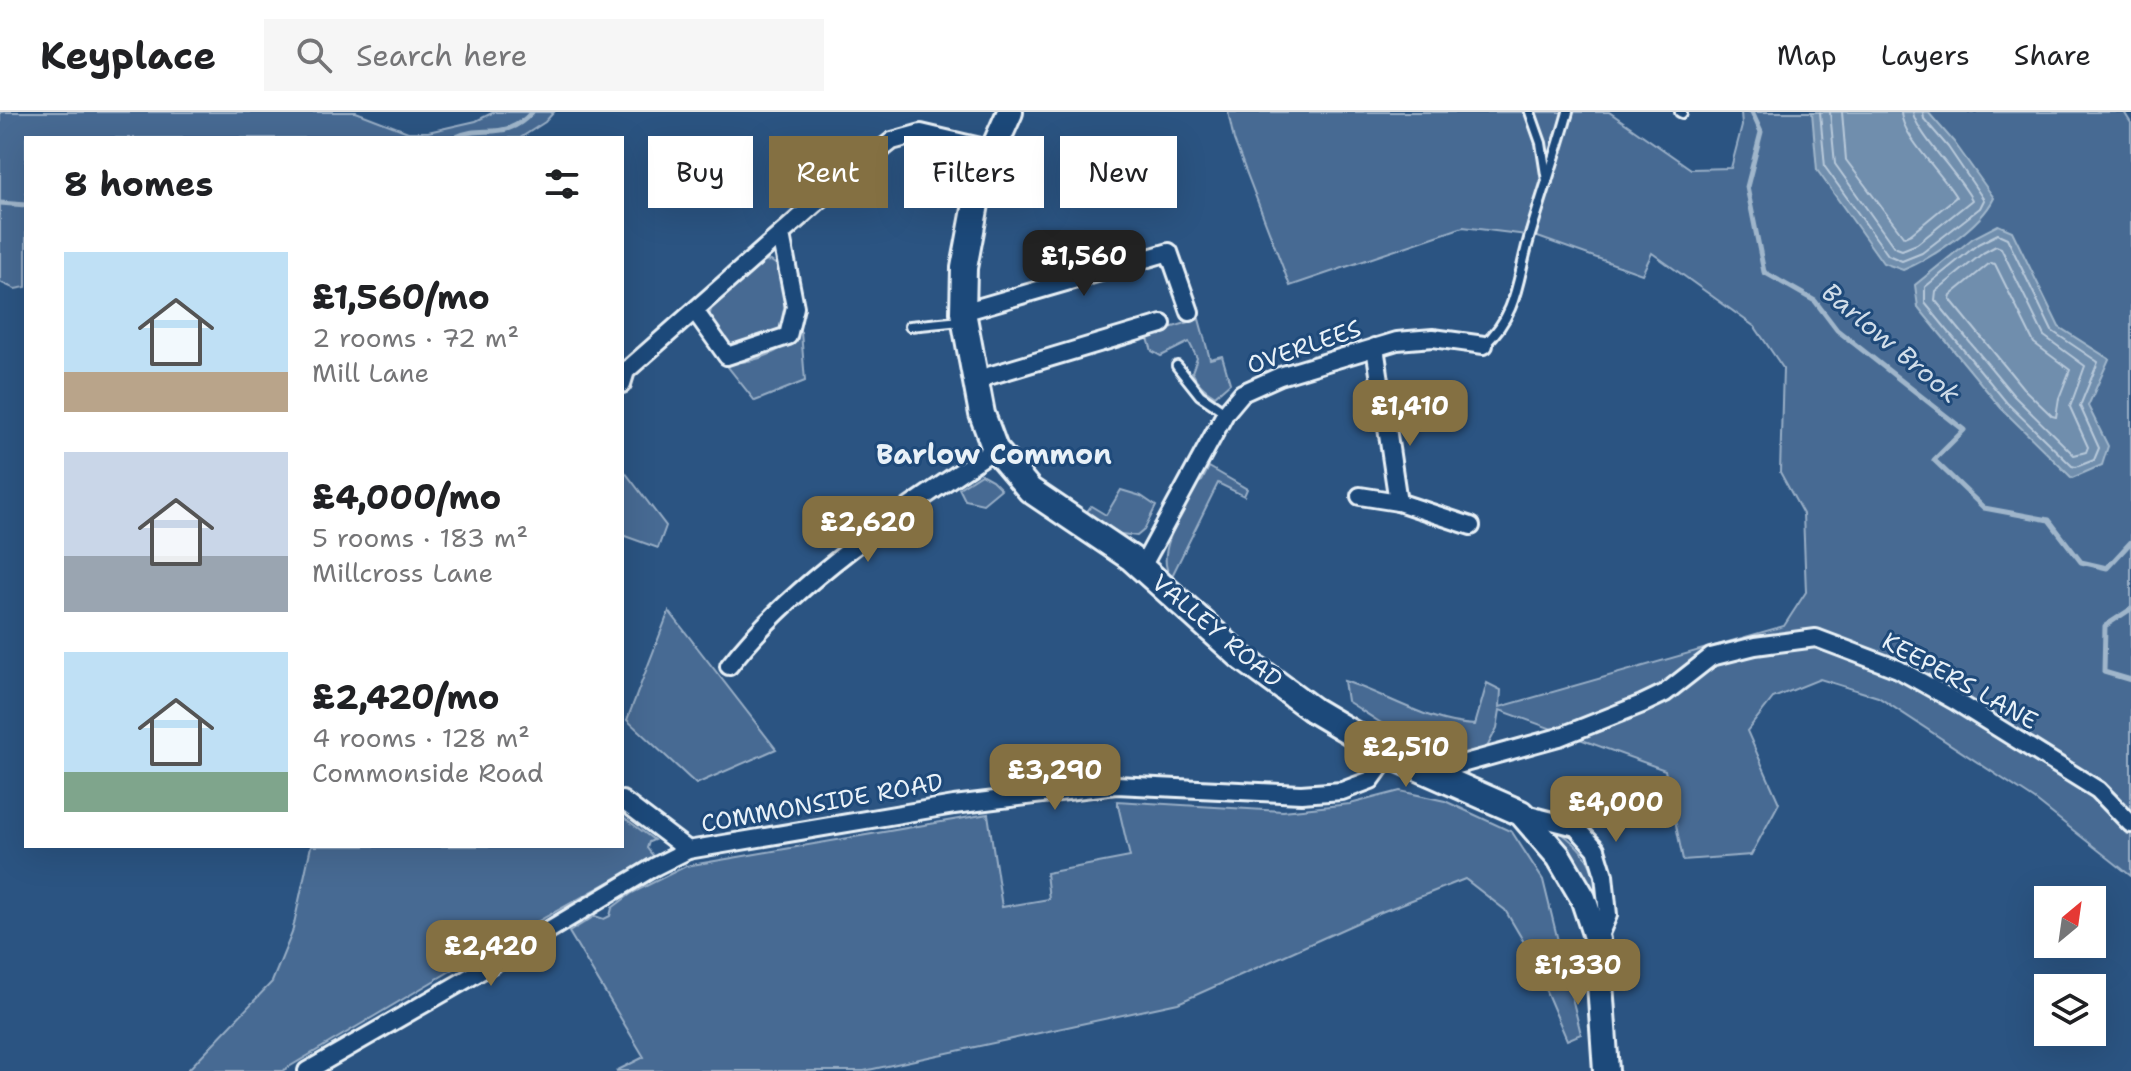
<!DOCTYPE html>
<meta charset="utf-8">
<style>
:root{--surface:#fff;--page:#f6f6f6;--text:#202124;--muted:#757577;--line:#e0e0e0;--accent:#847042}
body{margin:0;font-family:"Shantell Sans",sans-serif;background:var(--page);color:var(--text);height:100vh;display:flex;flex-direction:column;font-size:30px;white-space:nowrap}
*{box-sizing:border-box;margin:0}
p{font-size:26px;color:var(--muted)}
.icon{flex:none;width:44px;height:44px;fill:none;stroke:currentColor;stroke-width:2;stroke-linecap:round;stroke-linejoin:round}
.map{position:relative;flex:1;overflow:hidden}
.details{position:absolute;left:24px;top:24px;width:600px;height:712px;display:flex;flex-direction:column;background:var(--surface);border-radius:0px;box-shadow:0 8px 32px #0002}
.details>*{flex:none}
.hud{position:absolute;left:648px;top:24px;width:760px;height:72px;display:flex;gap:16px}
.needle{width:52px;rotate:29deg}
.fabs{position:absolute;left:2034px;top:774px;display:grid;gap:16px}
.fabs a{display:grid;place-items:center;width:72px;height:72px;border-radius:0px;background:var(--surface);box-shadow:0 8px 32px #0002;font-size:40px}
.price{position:absolute;translate:-50% -68px;padding:0 18px;border-radius:16px;background:var(--accent);color:#fff;font-size:26px;line-height:52px;filter:drop-shadow(0 2px 4px #0008)}
.price::after{content:'';position:absolute;left:50%;top:48px;width:24px;height:18px;margin-left:-12px;background:inherit;clip-path:polygon(0 0,100% 0,50% 100%)}
.price.current{background:#222;color:#fff}
ul{padding:0;list-style:none}
li{display:flex;align-items:center;gap:24px;height:200px;padding:0 40px}
li span{display:grid;place-items:center;flex:none;width:224px;height:160px;border-radius:0px;color:#555}
li>.icon{margin-inline-start:auto}
span .icon{width:96px;height:96px;fill:#fffc;stroke-width:1}
li b{font-size:34px}
h2{display:flex;justify-content:space-between;align-items:center;height:96px;padding:0 40px;font-size:34px}
.chip{padding:0 28px;border-radius:0px;background:var(--surface);box-shadow:0 8px 32px #0002;font-size:28px;line-height:72px}
.chip.current{background:var(--accent);color:#fff}
header{display:flex;align-items:center;gap:48px;box-sizing:border-box;height:112px;padding:0 40px;background:var(--surface);border-bottom:2px solid var(--line)}
header strong{font-size:38px}
nav{display:flex;gap:44px;margin-inline-start:auto;font-size:28px}
.search{width:560px;height:72px;background:var(--page);display:flex;align-items:center;gap:20px;box-sizing:border-box;padding:0 28px;border-radius:0px;color:var(--muted);font-size:30px}
.map>svg:first-child{display:block}
.green{fill:#476b93;stroke:#98aec6;stroke-width:2}
.water{fill:#708ead;stroke:#a0b6cb;stroke-width:2}
.lines{fill:none;stroke-linecap:round;stroke-linejoin:round}
.shore{stroke:#b8c9da;stroke-width:2}
.stream{stroke:#a0b6cb;stroke-width:5}
.service-casing{stroke:#e8f1f8;stroke-width:14}
.minor-casing{stroke:#e8f1f8;stroke-width:22}
.secondary-casing{stroke:#e8f1f8;stroke-width:30}
.service{stroke:#1f4a7a;stroke-width:8}
.minor{stroke:#1f4a7a;stroke-width:16}
.secondary{stroke:#1f4a7a;stroke-width:24}
.labels{text-anchor:middle;stroke-width:6;stroke-linejoin:round;paint-order:stroke}
.street-label{font-size:24px;fill:#e8f1f8;stroke:#1f4a7a}
.water-label{font-size:26px;font-style:italic;fill:#d0dde9;stroke:#1f4a7a}
.quarter-label{font-size:28px;font-weight:bold;fill:#e8f1f8;stroke:#1f4a7a}
</style>
<header>
<strong>Keyplace</strong>
<div class="search"><svg class="icon" aria-label="search" viewBox="0 0 24 24"><circle cx="10" cy="10" r="6"/><path d="M15 15l6 6"/></svg>Search here</div>
<nav><a>Map</a><a>Layers</a><a>Share</a></nav>
</header>
<div class="map">
<svg width="2131" height="959" viewBox="0 0 2131 959">
<rect width="100%" height="100%" fill="#2b5482"/>
<filter id="ink" filterUnits="userSpaceOnUse"><feTurbulence type="fractalNoise" baseFrequency=".0125" numOctaves="2"/><feDisplacementMap in="SourceGraphic" scale="16" xChannelSelector="R" yChannelSelector="G"/><feConvolveMatrix kernelMatrix="1 2 1 2 8 2 1 2 1" color-interpolation-filters="sRGB"/></filter>
<g filter="url(#ink)">
<!-- green -->
<g class="green">
<polygon points="0,0 356,0 408,20 428,20 476,9 494,0 554,0 545,10 520,26 26,26 26,175 15,177 0,170"/>
<path d="M1228 0H1609L1691 57 1731 56 1742 14 1741 0H2124L2131 11V764L2035 688 1878 585 1820 567 1773 586 1747 619 1779 691 1751 743 1683 748 1665 658 1500 598 1497 616 1485 639C1472 644 1462 648 1448 645 1422 640 1371 604 1347 589L1344 569C1388 583 1428 611 1475 613L1487 571 1501 578 1500 595 1784 514 1806 480 1803 402 1780 360 1783 256 1755 215 1652 141 1642 162 1535 124 1463 115 1290 174 1234 28Z"/>
<polygon points="771,149 781,156 786,211 782,218 733,236 725,231 709,206 711,197 762,150"/>
<path d="M1199 207 1210 247 1222 244 1230 271 1215 284C1204 278 1197 271 1192 260L1197 246 1189 230 1161 244 1152 239 1147 223Z"/>
<path d="M799 218 801 220 805 269 755 289 728 255 732 250C754 251 788 239 799 218Z"/>
<path d="M1209 355 1247 377 1244 384 1218 371 1172 464 1170 463C1154 440 1186 394 1198 371L1202 369Z"/>
<polygon points="622,356 666,414 658,436 622,423"/>
<polygon points="981,362 992,368 1001,377 983,392 965,388 959,376"/>
<polygon points="1121,378 1141,384 1156,394 1144,418 1137,424 1121,422 1086,401 1091,394 1106,403"/>
<polygon points="669,499 776,637 696,672 627,608"/>
<polygon points="1400,679 1445,689 1512,720 1543,768 1581,922 1567,928 1528,837 1505,798 1465,767 1379,801 1178,891 864,959 616,959 644,945 569,820 595,804 604,807 610,804 612,796 632,781 686,754 988,702 1002,795 1049,787 1046,761 1130,745 1117,689 1283,699 1350,692"/>
<polygon points="622,704 654,728 649,730 647,736 654,745 479,842 282,959 187,959 272,870 292,821 311,734 622,734"/>
<path d="M1551 714C1587 737 1596 754 1599 797L1547 716Z"/>
</g>
<!-- water -->
<g class="water">
<path d="M1812 0H1928L1954 30 1994 86C1980 115 1932 146 1903 158L1883 151 1817 58Z"/>
<polygon points="1998,113 2012,119 2059,215 2109,247 2088,294 2108,334 2102,353 2072,366 2001,296 1918,195 1915,173 1973,126"/>
</g>
<g class="lines">
<!-- shore -->
<g class="shore">
<polyline points="1820,0 1825,55 1888,143 1902,149 1922,141 1980,96 1984,88 1948,35 1924,7 1923,0"/>
<path d="M1830 0 1835 52 1894 135 1902 138 1917 132 1972 88C1961 66 1914 18 1913 0"/>
<path d="M1842 0 1846 48 1904 125 1911 122 1956 85C1942 61 1902 25 1901 0"/>
<polygon points="1998,122 2007,126 2052,219 2098,250 2080,294 2099,336 2094,348 2076,355 2072,354 2007,291 1925,191 1925,175 1978,132"/>
<polygon points="1996,134 2001,136 2044,224 2085,254 2070,295 2088,335 2086,340 2074,343 2014,284 1935,188 1936,179 1983,141"/>
<polygon points="1990,151 1995,152 2034,231 2070,258 2059,286 2056,305 2052,304 2023,276 1950,187 1951,183"/>
</g>
<!-- stream -->
<g class="stream">
<polyline points="1752,0 1761,20 1747,75 1764,160 1815,189 1837,218 1964,318 1934,348 1984,396 2049,408 2081,450 2107,456 2131,430"/>
<path d="M454 26C482 11 505 31 532 0"/>
<polyline points="0,91 26,93"/>
<polyline points="2131,497 2105,514 2104,560 2131,568"/>
</g>
<defs>
<g id="service">
<polyline points="1530,0 1541,31 1547,69"/>
<polyline points="1680,0 1682,1"/>
<polyline points="1087,164 1097,140"/>
<polyline points="910,214 961,209"/>
<path d="M1484 233C1520 200 1517 163 1531 120 1543 80 1557 40 1568 0"/>
<polyline points="1177,254 1200,283 1225,300"/>
</g>
<g id="minor">
<polyline points="695,199 727,244 788,224 795,195 781,123"/>
<polyline points="963,200 1169,140 1190,200"/>
<polyline points="1375,235 1398,390 1471,414"/>
<polyline points="975,268 1162,212"/>
<polyline points="622,272 626,259 833,76 892,29 921,21 993,38"/>
<polyline points="1360,384 1398,390"/>
<polyline points="1142,455 1226,300 1242,281 1280,264 1397,229 1433,226 1484,233"/>
<path d="M729 554C794 469 906 396 995 337"/>
<polyline points="1442,668 1447,656 1559,625 1642,592 1665,581 1711,545 1755,534 1816,526 1898,557 1955,589 2098,678 2131,712"/>
<polyline points="622,688 688,738"/>
<polyline points="1521,701 1576,715 1596,737 1604,763 1608,803 1597,828"/>
<polyline points="307,959 467,867 654,755 688,738 954,693 1116,673 1301,682 1342,679 1371,668 1389,643"/>
</g>
<polyline id="secondary" points="1010,0 993,38 976,92 964,156 963,200 982,302 995,337 1030,378 1131,446 1241,545 1313,598 1389,643 1521,701 1559,745 1583,786 1597,828 1606,959"/>
</defs>
<!-- service casing -->
<use href="#service" class="service-casing"/>
<!-- minor casing -->
<use href="#minor" class="minor-casing"/>
<!-- secondary casing -->
<use href="#secondary" class="secondary-casing"/>
<!-- service -->
<use href="#service" class="service"/>
<!-- minor -->
<use href="#minor" class="minor"/>
<!-- secondary -->
<use href="#secondary" class="secondary"/>
</g>
</g>
<g class="labels">
<!-- street labels -->
<g class="street-label">
<text transform="translate(1304 235) rotate(-19)" y="8">OVERLEES</text>
<text transform="translate(1217 519) rotate(40)" y="8">VALLEY ROAD</text>
<text transform="translate(1960 569) rotate(29)" y="8">KEEPERS LANE</text>
<text transform="translate(822 691) rotate(-10)" y="8">COMMONSIDE ROAD</text>
</g>
<!-- water labels -->
<g class="water-label">
<text transform="translate(1891 231) rotate(40)" y="9">Barlow Brook</text>
</g>
<!-- quarter labels -->
<g class="quarter-label">
<text x="994" y="352">Barlow Common</text>
</g>
</g>
</svg>
<div class="fabs">
<a><svg class="needle" viewBox="-14 -14 28 28"><path d="M0-13l5 13h-10z" fill="#e53935"/><path d="M0 13l5-13h-10z" fill="#757577"/></svg></a>
<a><svg class="icon" aria-label="layers" viewBox="0 0 24 24"><path d="M12 4l9 5-9 5-9-5zM3 14l9 5 9-5"/></svg></a>
</div>
<b class="price current" style="left:1084px;top:186px">£1,560</b>
<b class="price" style="left:1410px;top:336px">£1,410</b>
<b class="price" style="left:868px;top:452px">£2,620</b>
<b class="price" style="left:1406px;top:677px">£2,510</b>
<b class="price" style="left:1055px;top:700px">£3,290</b>
<b class="price" style="left:1616px;top:732px">£4,000</b>
<b class="price" style="left:491px;top:876px">£2,420</b>
<b class="price" style="left:1578px;top:895px">£1,330</b>
<div class="hud">
<a class="chip">Buy</a>
<a class="chip current">Rent</a>
<a class="chip">Filters</a>
<a class="chip">New</a>
</div>
<section class="details">
<h2>8 homes<svg class="icon" aria-label="filters" viewBox="0 0 24 24"><path d="M4 7h16M4 17h16"/><circle cx="9" cy="7" r="2"/><circle cx="15" cy="17" r="2"/></svg></h2>
<ul>
<li><span style="background:linear-gradient(#bfe0f5 75%,#b9a48a 0)"><svg class="icon" aria-label="home" viewBox="0 0 24 24"><path d="M3 11l9-7 9 7M6 9v11h12V9"/></svg></span><div><b>£1,560/mo</b><p>2 rooms · 72 m²</p><p>Mill Lane</p></div></li>
<li><span style="background:linear-gradient(#c9d6e8 65%,#9aa5b1 0)"><svg class="icon" aria-label="home" viewBox="0 0 24 24"><path d="M3 11l9-7 9 7M6 9v11h12V9"/></svg></span><div><b>£4,000/mo</b><p>5 rooms · 183 m²</p><p>Millcross Lane</p></div></li>
<li><span style="background:linear-gradient(#bfe0f5 75%,#7fa58c 0)"><svg class="icon" aria-label="home" viewBox="0 0 24 24"><path d="M3 11l9-7 9 7M6 9v11h12V9"/></svg></span><div><b>£2,420/mo</b><p>4 rooms · 128 m²</p><p>Commonside Road</p></div></li>
</ul>
</section>
</div>
